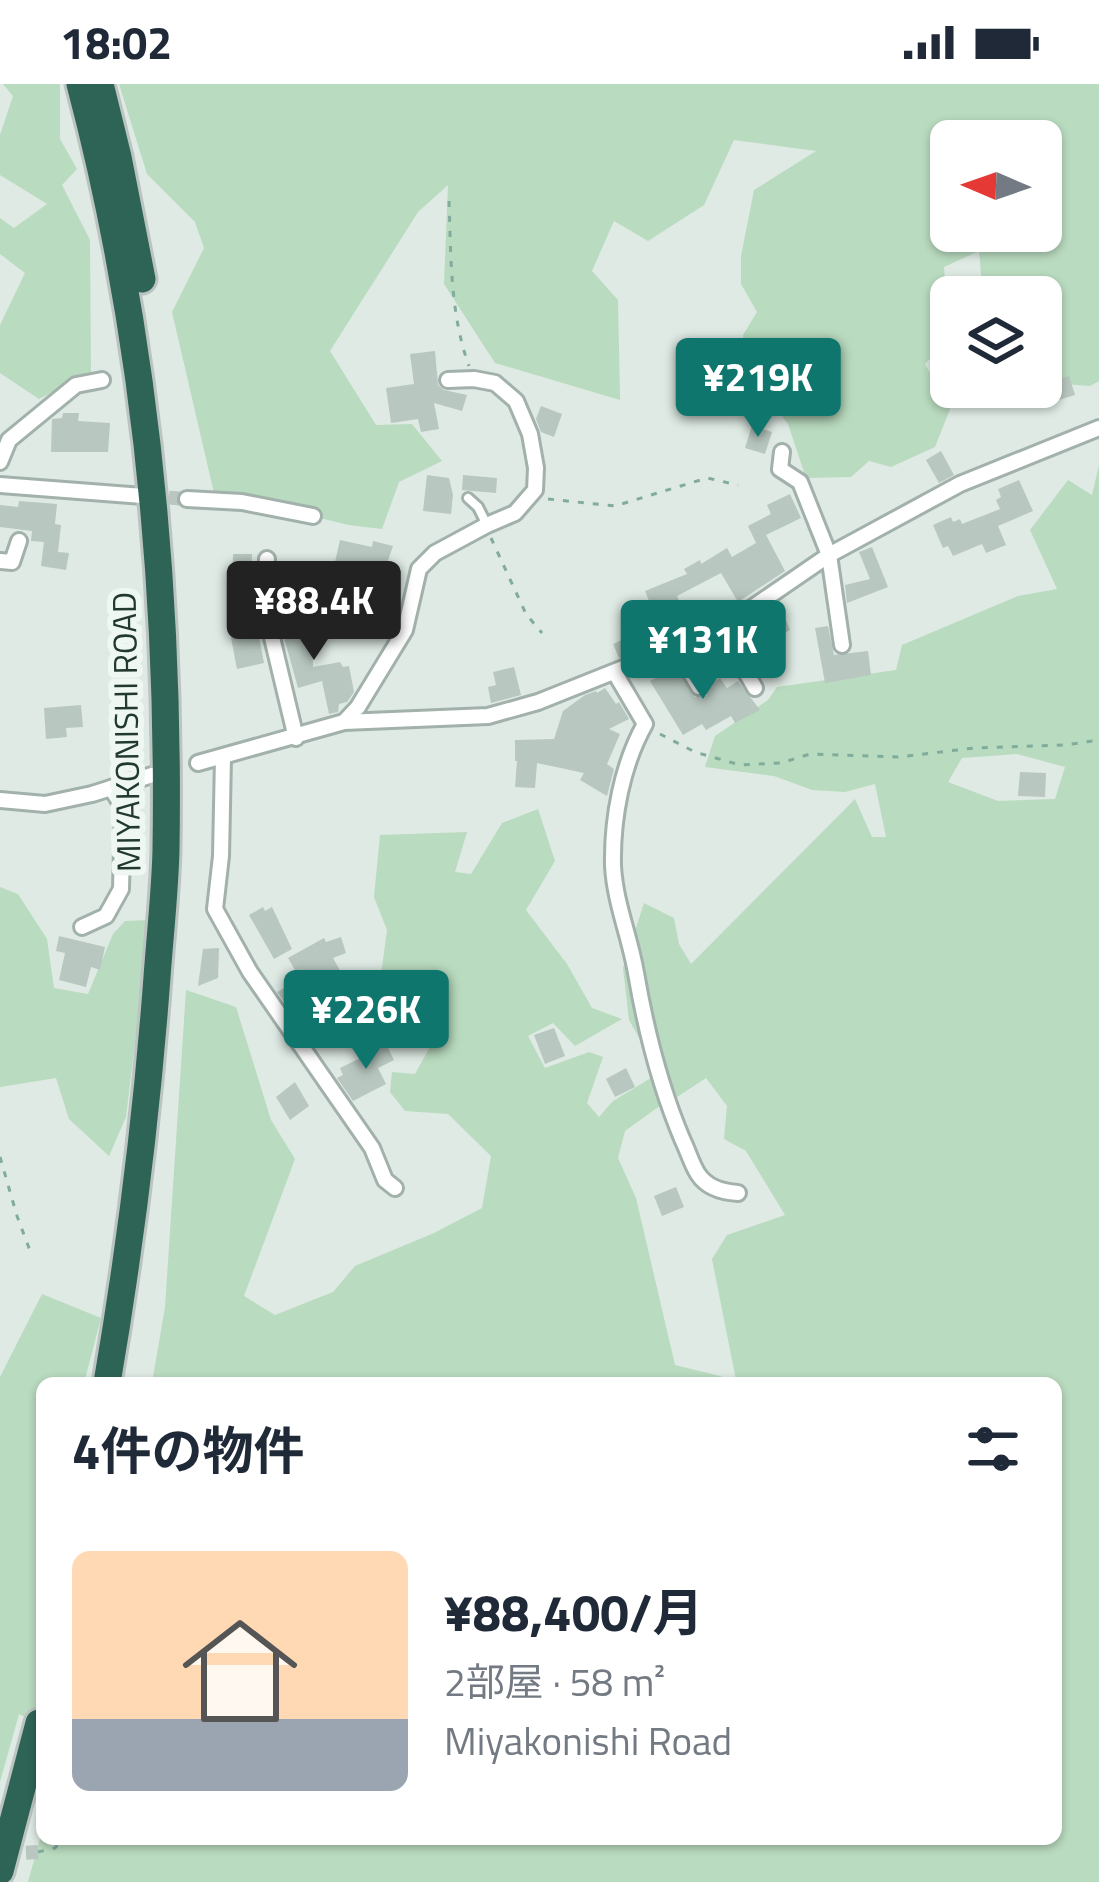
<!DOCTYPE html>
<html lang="ja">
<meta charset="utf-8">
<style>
:root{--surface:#fff;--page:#f2f2f3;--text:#1f2937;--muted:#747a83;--line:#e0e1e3;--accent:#0f766e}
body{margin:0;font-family:"Titillium Web","Noto Sans JP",sans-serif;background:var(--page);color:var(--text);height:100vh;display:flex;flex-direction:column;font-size:45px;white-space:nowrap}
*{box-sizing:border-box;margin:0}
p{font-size:39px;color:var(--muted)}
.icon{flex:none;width:66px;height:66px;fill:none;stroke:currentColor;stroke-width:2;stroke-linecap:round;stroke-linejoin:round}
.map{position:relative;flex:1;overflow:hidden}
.panel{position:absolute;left:36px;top:1293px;width:1026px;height:468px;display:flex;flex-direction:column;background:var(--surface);border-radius:18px;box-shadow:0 3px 9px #0004}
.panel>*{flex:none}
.needle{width:78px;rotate:272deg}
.buttons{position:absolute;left:930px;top:36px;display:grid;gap:24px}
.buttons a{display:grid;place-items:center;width:132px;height:132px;border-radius:18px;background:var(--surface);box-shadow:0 3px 9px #0004;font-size:60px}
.price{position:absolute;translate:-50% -102px;padding:0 27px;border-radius:12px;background:var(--accent);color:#fff;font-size:39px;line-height:78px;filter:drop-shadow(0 3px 6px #0008)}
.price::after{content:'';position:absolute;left:50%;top:72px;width:36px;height:27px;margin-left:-18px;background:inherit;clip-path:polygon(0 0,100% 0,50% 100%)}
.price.current{background:#222;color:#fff}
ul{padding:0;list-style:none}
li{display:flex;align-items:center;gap:36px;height:300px;padding:0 36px}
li+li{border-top:3px solid var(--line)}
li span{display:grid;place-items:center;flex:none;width:336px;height:240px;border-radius:18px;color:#555}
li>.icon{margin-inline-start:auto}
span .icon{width:144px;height:144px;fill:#fffc;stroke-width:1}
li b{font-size:51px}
h2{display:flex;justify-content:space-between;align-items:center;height:144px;padding:0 36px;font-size:51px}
.status{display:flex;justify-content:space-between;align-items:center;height:84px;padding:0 60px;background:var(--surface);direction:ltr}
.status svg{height:33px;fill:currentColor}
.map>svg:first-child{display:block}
.green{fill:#b9dbbf;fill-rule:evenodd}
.building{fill:#b8c7c0}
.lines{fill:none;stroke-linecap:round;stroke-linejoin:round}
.street-tunnel{stroke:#b9c7c0;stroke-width:14;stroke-dasharray:14 7;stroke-linecap:butt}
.lane-casing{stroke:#a2b1ab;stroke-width:14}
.street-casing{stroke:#a2b1ab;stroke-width:20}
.highway-casing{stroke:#bcc4c1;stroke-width:33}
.path{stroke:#81ac9b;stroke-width:3;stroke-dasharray:6 9;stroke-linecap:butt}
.lane{stroke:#fff;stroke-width:8}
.street{stroke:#fff;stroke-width:14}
.highway{stroke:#2e6455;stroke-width:27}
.labels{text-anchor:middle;stroke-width:12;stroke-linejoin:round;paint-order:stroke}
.street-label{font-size:33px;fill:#213931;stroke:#eff7f2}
</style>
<div class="status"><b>18:02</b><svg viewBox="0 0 49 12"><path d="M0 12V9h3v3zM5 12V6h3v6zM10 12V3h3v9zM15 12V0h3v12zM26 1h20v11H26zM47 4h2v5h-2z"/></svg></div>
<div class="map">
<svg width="1099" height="1798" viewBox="0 0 1099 1798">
<rect width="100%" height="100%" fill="#dfeae4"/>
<!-- green -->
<g class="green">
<polygon points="3,0 60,0 60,55 77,85 62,101 90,156 91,289 39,315 0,289 0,241 25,189 0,170 0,134 14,144 47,120 0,91 0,51 13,12"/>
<path d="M119 0H1099V297L1090 302 1041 298V213H983L979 167 944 183 948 238 942 263 925 280 950 325 935 363 891 383 869 377 851 393 806 394 788 340 765 309 775 292 744 282 743 251 757 228 741 200V172L754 106 816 67 734 56 704 121 648 157 614 137 592 187 618 216 620 316 495 279 444 200 448 101 418 128 330 267 376 341 412 340 442 377 399 398 382 445 349 441 214 409 172 228 204 164 195 138 147 90ZM951 57H1041V147H951Z"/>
<path d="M1099 381V1798H28L42 1747V1755H1056V1299H152L165 1223 186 906 236 923 271 1036 295 1075 244 1212 275 1231 333 1208 355 1182 434 1149 482 1124 491 1072 448 1030 405 1027 390 1008 392 988 415 990 441 943 386 929 381 891 387 846 374 813 380 751 467 748 455 788 471 790 502 739 538 725 555 777 526 826 567 880 592 924 622 935 575 962 553 939 528 952 545 984 589 968 603 973 587 1019 599 1033 613 1017 651 994 661 1021 625 1047 618 1074 636 1114 675 1281 736 1296 712 1175 727 1151 785 1131 746 1067 724 1055 727 1022 706 994 674 1015 629 936 623 884 644 819 674 834 679 860 691 880 855 715 872 753H886L875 700 845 708 812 706 774 692 705 683 715 652 768 616 777 603 896 586 902 561 1018 512 1057 505 1030 446 1068 396 1092 411ZM1017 670 1065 683 1055 715 998 717 948 698 962 674Z"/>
<polygon points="0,803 18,810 47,855 54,904 88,910 113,850 125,837 150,836 126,1033 109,1072 69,1035 56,994 0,1003"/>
<polygon points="42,1210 101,1234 84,1299 42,1299 42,1642 19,1630 0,1698 0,1293"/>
</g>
<!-- building -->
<g class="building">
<polygon points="435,267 438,301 444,306 467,311 462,327 434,319 439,345 421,348 418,335 391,339 386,304 414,300 410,270"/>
<polygon points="1069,292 1075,311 1032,324 1026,304 1041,303 1041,300"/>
<polygon points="541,322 562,330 554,353 541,348 536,335"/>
<polygon points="63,329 79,329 78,337 110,339 108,368 51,368 52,335 62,334"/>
<polygon points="752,342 772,348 765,370 745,364"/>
<polygon points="941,367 954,391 939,399 926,376"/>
<polygon points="427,391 449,394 453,411 451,430 423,427"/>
<polygon points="463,391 497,394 496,409 462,406"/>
<polygon points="1019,396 1033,427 998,442 1006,461 986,469 982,460 953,472 948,462 943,464 933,441 951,433 953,438 960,435 962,440 1000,425 996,416 1001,413 998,405"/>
<polygon points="790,410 801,434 766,451 785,487 738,518 721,489 677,512 689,542 619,574 613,560 626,554 622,546 655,532 645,507 687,490 684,485 700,476 701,480 727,464 732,473 756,459 748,442 771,430 767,421"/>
<polygon points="19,417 57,420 55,440 61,441 58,468 69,469 66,486 41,482 44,458 31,457 32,447 0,443 0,421 18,423"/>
<polygon points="340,456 372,463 373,457 393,462 384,488 335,478"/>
<polygon points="872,463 888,503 847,519 845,501 870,495 859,468"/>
<polygon points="233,470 252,470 251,502 249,503 251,514 232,513"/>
<polygon points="283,487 312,489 311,515 281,515"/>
<polygon points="293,525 313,552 313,583 340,578 343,583 349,582 354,608 347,618 339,620 338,628 329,630 322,597 298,604 277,528"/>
<polygon points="255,533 264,579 237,585 228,538"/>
<polygon points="785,534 790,546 747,567 738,553 751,547 753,550"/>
<polygon points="828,542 834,571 868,567 871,591 825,599 815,544"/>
<polygon points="514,583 521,611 491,619 488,603 496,601 493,588"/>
<polygon points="675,584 695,613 706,612 710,601 720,594 727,604 738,597 760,626 735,639 731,632 706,646 702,640 683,651 650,597"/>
<polygon points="605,604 616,620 619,618 629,635 609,645 620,650 607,680 614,685 607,712 580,696 584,689 537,679 535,704 515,703 517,677 515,677 515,656 554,655 563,627 585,611 596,607 597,609"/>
<polygon points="81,621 83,643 66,644 67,653 46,655 44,624"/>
<polygon points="1020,688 1046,689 1045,713 1018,712"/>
<polygon points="263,823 265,827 272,823 292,865 274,875 249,831"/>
<polygon points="59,852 105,863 100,886 91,883 86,903 59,896 65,869 56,867"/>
<polygon points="341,853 346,869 333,874 342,890 337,893 355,929 343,935 323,901 286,920 277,908 300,895 288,874 324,854 326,858"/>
<polygon points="219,864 218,894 198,902 203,865"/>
<polygon points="554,944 565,972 545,980 534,951"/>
<polygon points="383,954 394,976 378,984 386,1000 353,1017 337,994 343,991 340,984 373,968 372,959"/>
<polygon points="626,984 635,1003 615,1013 606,995"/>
<polygon points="295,998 309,1022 290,1036 276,1013"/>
<polygon points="676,1103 684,1123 662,1132 654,1112"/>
</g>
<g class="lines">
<!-- street-tunnel -->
<g class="street-tunnel">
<polyline points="148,412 187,415"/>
<polyline points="5,1770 38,1768"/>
</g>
<defs>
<polyline id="lane" points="468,414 478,423 487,441"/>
<g id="street">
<polyline points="782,368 780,385 800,398 829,471 842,561"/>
<polyline points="0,378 9,356 76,301 102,296"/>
<polyline points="0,401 143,412"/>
<polyline points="187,415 242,418 313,432"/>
<polyline points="267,475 264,520 296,654"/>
<polyline points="0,477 12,478 19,457"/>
<polyline points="721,545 755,604"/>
<polyline points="676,565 699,603"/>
<path d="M615 589 645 640C622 681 612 734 613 782 615 819 630 853 636 889 646 947 660 1003 683 1057 688 1067 692 1081 698 1090 707 1104 722 1108 738 1109"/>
<polyline points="344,638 358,623 405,546 419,485 435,469 487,441 515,429 535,406 536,384 530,350 516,317 495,299 474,295 448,296"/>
<polyline points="223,673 221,772 215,825 250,888 372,1064 385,1096 395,1104"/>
<polyline points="198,679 344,638 488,632 538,618 721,545 829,471 960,400 1099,344"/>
<polyline points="0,716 45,720 92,710 152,691"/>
<polyline points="82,843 106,832 121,805 123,723 111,704"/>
</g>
<g id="highway">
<path d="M80 0C146 250 170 508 166 766 165 808 160 851 157 893 147 1029 130 1165 107 1299"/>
<polyline points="100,0 118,73 142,195"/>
<polyline points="0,1787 39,1639"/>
</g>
</defs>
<!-- lane casing -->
<use href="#lane" class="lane-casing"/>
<!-- street casing -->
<use href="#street" class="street-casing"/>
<!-- highway casing -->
<use href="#highway" class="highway-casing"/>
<!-- path -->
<g class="path">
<path d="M449 117C451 172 450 230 469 282"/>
<polyline points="548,415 615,422 707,394 738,401"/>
<polyline points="491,454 526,530 542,549"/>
<polyline points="660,650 695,668 740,681 781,679 810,670 898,673 974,664 1065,661 1099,656"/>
<polyline points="0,1073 17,1132 32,1172"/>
<polyline points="38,1768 55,1764 63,1755"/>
</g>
<!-- lane -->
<use href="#lane" class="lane"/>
<!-- street -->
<use href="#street" class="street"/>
<!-- highway -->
<use href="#highway" class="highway"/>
</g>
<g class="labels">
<!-- street labels -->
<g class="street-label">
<text transform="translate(126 648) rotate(-91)" y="12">MIYAKONISHI ROAD</text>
</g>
</g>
</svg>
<div class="buttons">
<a><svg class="needle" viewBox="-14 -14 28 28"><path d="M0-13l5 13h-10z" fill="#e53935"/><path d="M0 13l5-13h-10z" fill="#747a83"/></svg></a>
<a><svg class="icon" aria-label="layers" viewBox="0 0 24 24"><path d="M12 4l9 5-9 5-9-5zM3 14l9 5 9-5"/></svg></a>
</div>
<b class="price" style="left:758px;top:356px">¥219K</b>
<b class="price current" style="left:314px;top:579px">¥88.4K</b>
<b class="price" style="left:703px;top:618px">¥131K</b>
<b class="price" style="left:366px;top:988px">¥226K</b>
<section class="panel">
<h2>4件の物件<svg class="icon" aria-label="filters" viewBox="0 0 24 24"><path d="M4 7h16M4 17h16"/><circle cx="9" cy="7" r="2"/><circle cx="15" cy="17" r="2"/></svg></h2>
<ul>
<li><span style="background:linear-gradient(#ffd9b3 70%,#9aa5b1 0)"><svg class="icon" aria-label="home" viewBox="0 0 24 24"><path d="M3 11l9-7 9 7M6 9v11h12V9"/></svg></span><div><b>¥88,400/月</b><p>2部屋 · 58 m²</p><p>Miyakonishi Road</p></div></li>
</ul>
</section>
</div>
